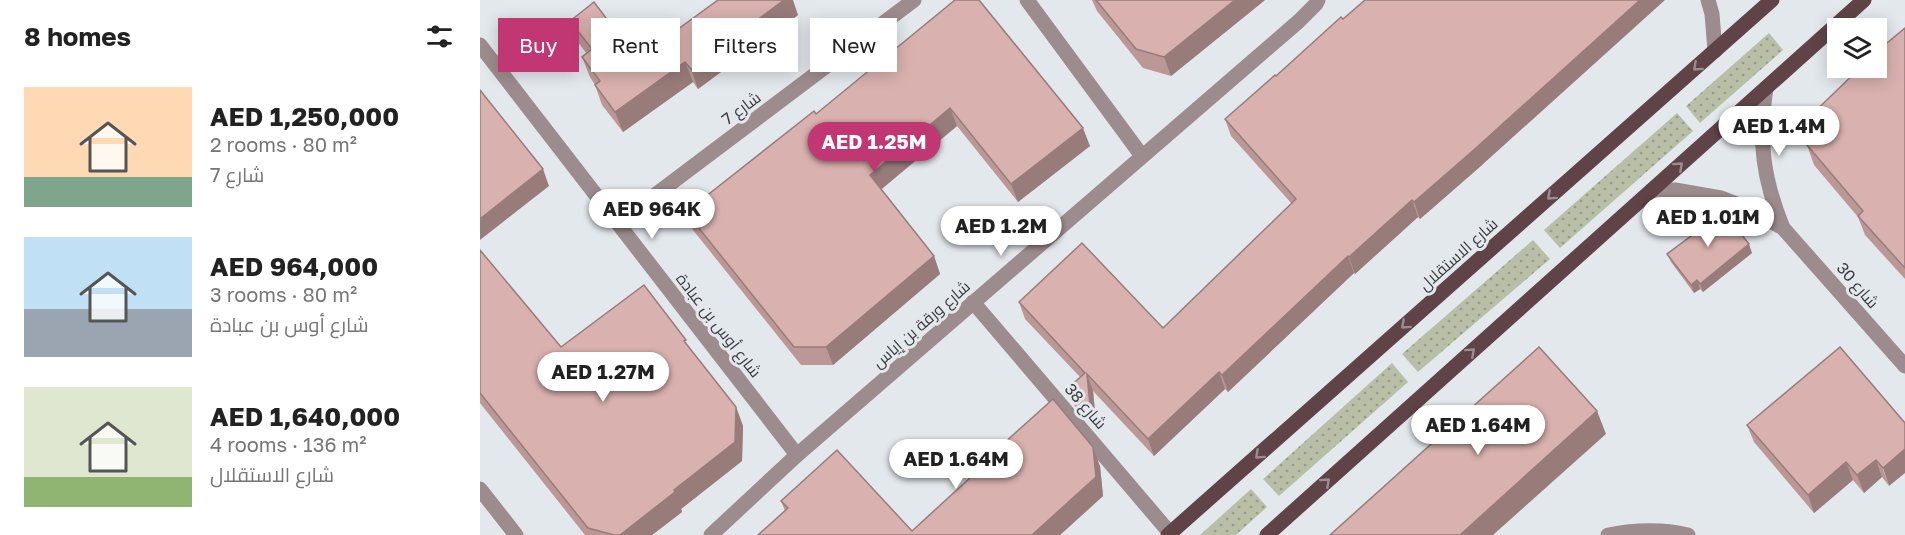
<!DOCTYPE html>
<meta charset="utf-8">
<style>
:root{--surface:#fff;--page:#f6f6f6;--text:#222;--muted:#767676;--accent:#c03773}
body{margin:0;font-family:"Golos Text",Cairo,sans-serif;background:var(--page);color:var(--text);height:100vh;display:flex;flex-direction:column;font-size:22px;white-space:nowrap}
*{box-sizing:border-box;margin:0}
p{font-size:20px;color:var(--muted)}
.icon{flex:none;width:33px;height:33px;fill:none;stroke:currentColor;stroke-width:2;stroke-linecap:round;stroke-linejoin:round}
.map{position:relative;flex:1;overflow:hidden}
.sheet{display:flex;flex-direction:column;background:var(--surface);width:480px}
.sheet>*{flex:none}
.hud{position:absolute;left:18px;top:18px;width:570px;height:54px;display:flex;gap:12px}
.buttons{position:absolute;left:1347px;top:18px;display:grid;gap:12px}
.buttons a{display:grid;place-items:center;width:60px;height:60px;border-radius:0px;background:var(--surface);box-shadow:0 3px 15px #0003;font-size:30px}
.price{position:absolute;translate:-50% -51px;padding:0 14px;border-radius:21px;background:#fff;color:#222;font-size:20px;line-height:39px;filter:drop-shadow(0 2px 3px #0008)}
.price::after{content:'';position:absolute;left:50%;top:36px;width:18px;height:14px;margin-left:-9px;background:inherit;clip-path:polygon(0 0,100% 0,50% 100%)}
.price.selected{background:var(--accent);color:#fff}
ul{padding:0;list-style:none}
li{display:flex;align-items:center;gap:18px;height:150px;padding:0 24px}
li span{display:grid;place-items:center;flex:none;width:168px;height:120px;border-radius:0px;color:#555}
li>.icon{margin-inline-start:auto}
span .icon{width:72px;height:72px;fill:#fffc;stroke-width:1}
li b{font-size:26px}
h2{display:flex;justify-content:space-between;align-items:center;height:72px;padding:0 24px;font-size:26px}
.chip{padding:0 21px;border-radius:0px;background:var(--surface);box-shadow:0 3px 15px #0003;font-size:21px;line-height:54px}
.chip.selected{background:var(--accent);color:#fff}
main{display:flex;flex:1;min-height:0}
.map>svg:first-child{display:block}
.grass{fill:url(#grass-dots)}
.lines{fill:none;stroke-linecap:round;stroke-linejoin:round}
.minor{stroke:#9d8c8e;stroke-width:15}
.major{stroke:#5f4347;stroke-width:15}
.wall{fill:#bb9896}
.shaded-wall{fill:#987c7a}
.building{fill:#d9b1ae;stroke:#987c7a;stroke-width:1.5}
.oneway{stroke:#9a8d92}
.labels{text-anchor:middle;stroke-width:6;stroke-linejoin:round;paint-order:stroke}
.street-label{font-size:16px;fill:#37393b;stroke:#e3e8ed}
</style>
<main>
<section class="sheet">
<h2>8 homes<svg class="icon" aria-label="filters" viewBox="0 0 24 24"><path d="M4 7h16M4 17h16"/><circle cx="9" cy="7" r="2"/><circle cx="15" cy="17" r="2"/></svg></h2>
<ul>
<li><span style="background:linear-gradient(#ffd9b3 75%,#7fa58c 0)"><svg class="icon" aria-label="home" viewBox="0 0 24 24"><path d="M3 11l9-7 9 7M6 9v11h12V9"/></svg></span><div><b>AED 1,250,000</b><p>2 rooms · 80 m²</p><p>شارع 7</p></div></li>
<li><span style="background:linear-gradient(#bfe0f5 60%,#9aa5b1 0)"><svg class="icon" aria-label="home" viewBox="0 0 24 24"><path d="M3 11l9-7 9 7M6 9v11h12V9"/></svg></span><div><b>AED 964,000</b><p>3 rooms · 80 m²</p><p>شارع أوس بن عبادة</p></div></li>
<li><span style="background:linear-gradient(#dfe7d0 75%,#8fb573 0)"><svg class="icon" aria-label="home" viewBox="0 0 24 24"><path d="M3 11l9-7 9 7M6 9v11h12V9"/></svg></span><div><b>AED 1,640,000</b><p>4 rooms · 136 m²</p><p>شارع الاستقلال</p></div></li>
</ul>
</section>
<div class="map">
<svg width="1425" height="535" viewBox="0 0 1425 535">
<defs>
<pattern id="grass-dots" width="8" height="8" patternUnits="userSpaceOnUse" patternTransform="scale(1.5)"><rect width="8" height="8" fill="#b9bfa6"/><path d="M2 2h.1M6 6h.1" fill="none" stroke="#979c88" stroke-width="1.8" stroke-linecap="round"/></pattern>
</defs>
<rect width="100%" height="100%" fill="#e3e8ed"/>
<!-- grass -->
<g class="grass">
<polygon points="1289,33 1303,50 1220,123 1206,106"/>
<polygon points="1197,113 1213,131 1080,248 1064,230"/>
<polygon points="1053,240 1070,259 938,372 922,354"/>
<polygon points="912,363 928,382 799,496 783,479"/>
<polygon points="771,489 787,507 756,535 720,535"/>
</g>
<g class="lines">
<!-- minor -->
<g class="minor">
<polyline points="547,0 662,156"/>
<polyline points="1228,0 1232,14 1235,51"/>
<polyline points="0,45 317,455"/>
<path d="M1286 88C1278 140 1283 179 1303 228"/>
<polyline points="1172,190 1195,190 1241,198 1262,206 1303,228 1425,366"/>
<polyline points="138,223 434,0"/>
<polyline points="493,302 690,533"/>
<polyline points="0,489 36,535"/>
<polyline points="231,535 317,455 819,21 836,4 838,0"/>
<path d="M1128 535C1154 530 1182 529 1208 535"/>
</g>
<!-- major -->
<g class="major">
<polyline points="688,535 1292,0"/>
<polyline points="787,535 1384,0"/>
</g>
</g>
<!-- wall -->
<g class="wall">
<polygon points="475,0 610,146 538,202 477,126 401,189 454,256 460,274 353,365 321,365 213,230 206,212 336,114"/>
<polygon points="612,0 785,0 691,76 663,68 617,11"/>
<polygon points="318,15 218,89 213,82 143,132 122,105 115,85 110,77 102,57 107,54 97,41 90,21 157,59"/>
<polygon points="1425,28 1425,279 1385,235 1378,217 1334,165 1327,145"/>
<polygon points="796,76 1002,165 940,219 938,217 875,274 874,273 748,392 745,389 674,456 613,391 617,432 594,405 588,388 600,377 545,319 539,302 683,328 812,204 751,136 745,119"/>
<polygon points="1213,230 1272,253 1223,292 1220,289 1214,293 1191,262 1187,254 1214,233"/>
<polygon points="0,250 81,347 209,347 256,407 263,426 262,461 201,509 202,512 172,535 105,535 0,403"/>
<polygon points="1360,347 1409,486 1402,477 1384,493 1373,480 1334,513 1274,442 1267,425"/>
<polygon points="502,463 620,466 623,496 580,535 278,535 305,511 301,501 432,531 503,466"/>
</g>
<!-- shaded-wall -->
<g class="shaded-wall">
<polygon points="304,0 313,0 318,15 218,89 211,69"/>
<polygon points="755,0 785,0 691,76 684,57"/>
<polygon points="1160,0 1185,0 1002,165 940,219 934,202"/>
<polygon points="205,62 213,82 143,132 135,112"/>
<polygon points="470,108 477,126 397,193 390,175"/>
<polygon points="603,128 610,146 538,202 531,184"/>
<polygon points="63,169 69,186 0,240 0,219"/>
<polygon points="932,200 938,217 875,274 869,257"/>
<polygon points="1269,244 1272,253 1223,292 1220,284"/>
<polygon points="454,256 460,274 353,365 346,347"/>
<polygon points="868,256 874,273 748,392 742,375"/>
<polygon points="1217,280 1220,289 1214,293 1211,285"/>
<polygon points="739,372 745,389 674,456 668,439"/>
<polygon points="607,374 613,391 617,432 611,415"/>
<polygon points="256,407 263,426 262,461 201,509 202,512 172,535 140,535 194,490"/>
<polygon points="1117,411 1126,434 1013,535 980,535"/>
<polygon points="613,447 620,466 623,496 580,535 552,535"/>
<polygon points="1425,449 1425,473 1409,486 1403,468"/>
<polygon points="1396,460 1402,477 1384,493 1377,475"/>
<polygon points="1366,462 1373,480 1334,513 1328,495"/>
</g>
<!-- building -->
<g class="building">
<polygon points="238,0 304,0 211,69 205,62 135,112 115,85 120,81 102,57 112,49 90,21 114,2 157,59"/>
<polygon points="475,0 499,0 603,128 531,184 470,108 390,175 454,256 346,347 314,347 206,212 334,111 336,114"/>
<polygon points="616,0 755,0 684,57 656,49"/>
<polygon points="885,0 1160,0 996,148 934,202 932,200 869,257 868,256 742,375 739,372 668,439 607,374 611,415 588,388 605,373 539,302 602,243 683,328 816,199 745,119 795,75 796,76 861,17 863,19"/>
<polygon points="1425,28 1425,268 1378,216 1383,211 1327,145 1326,120 1380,68 1396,68 1396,52"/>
<polygon points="0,90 63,169 0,219"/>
<polygon points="1240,209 1269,244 1220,284 1217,280 1211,285 1187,254 1215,233 1213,230"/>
<polygon points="0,250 81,347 164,285 206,340 204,341 256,407 255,442 194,490 195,492 140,535 134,535 108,528 0,393"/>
<polygon points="1059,347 1117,411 980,535 850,535"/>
<polygon points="1360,347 1425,423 1425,449 1403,468 1396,460 1377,475 1366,462 1328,495 1267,425"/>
<polygon points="573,399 613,447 616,477 552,535 278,535 308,508 301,501 357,450 432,531 504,465 502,463"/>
</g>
<!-- one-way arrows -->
<defs><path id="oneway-chevron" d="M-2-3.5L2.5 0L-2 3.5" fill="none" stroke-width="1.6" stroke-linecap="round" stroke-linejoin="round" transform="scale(1.5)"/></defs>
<g class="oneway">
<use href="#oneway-chevron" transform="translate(1217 67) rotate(138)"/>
<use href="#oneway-chevron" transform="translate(1199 166) rotate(-42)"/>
<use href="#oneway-chevron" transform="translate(1071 196) rotate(138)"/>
<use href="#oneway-chevron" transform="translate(925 325) rotate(138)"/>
<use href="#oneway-chevron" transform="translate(991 352) rotate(-42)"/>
<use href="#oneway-chevron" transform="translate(779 455) rotate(138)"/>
<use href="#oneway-chevron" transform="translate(846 482) rotate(-42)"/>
</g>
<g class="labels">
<!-- street labels -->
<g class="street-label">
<text transform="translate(261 108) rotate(-37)" y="6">شارع 7</text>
<text transform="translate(978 254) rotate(-42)" y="6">شارع الاستقلال</text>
<text transform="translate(1378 285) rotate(49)" y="6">شارع 30</text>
<text transform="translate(441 324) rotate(-41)" y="6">شارع ورقة بن إياس</text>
<text transform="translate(239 325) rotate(52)" y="6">شارع أوس بن عبادة</text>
<text transform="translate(606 406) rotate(49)" y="6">شارع 38</text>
</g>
</g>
</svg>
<div class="buttons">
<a><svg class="icon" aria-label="layers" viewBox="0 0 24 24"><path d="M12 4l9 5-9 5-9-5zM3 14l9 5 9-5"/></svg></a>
</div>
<b class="price" style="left:1299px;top:157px">AED 1.4M</b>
<b class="price selected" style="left:394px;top:173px">AED 1.25M</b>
<b class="price" style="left:172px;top:240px">AED 964K</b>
<b class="price" style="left:1228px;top:248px">AED 1.01M</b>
<b class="price" style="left:521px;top:257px">AED 1.2M</b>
<b class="price" style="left:123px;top:403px">AED 1.27M</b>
<b class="price" style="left:998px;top:456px">AED 1.64M</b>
<b class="price" style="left:476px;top:490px">AED 1.64M</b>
<div class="hud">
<a class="chip selected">Buy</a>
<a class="chip">Rent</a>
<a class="chip">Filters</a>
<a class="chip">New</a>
</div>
</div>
</main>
